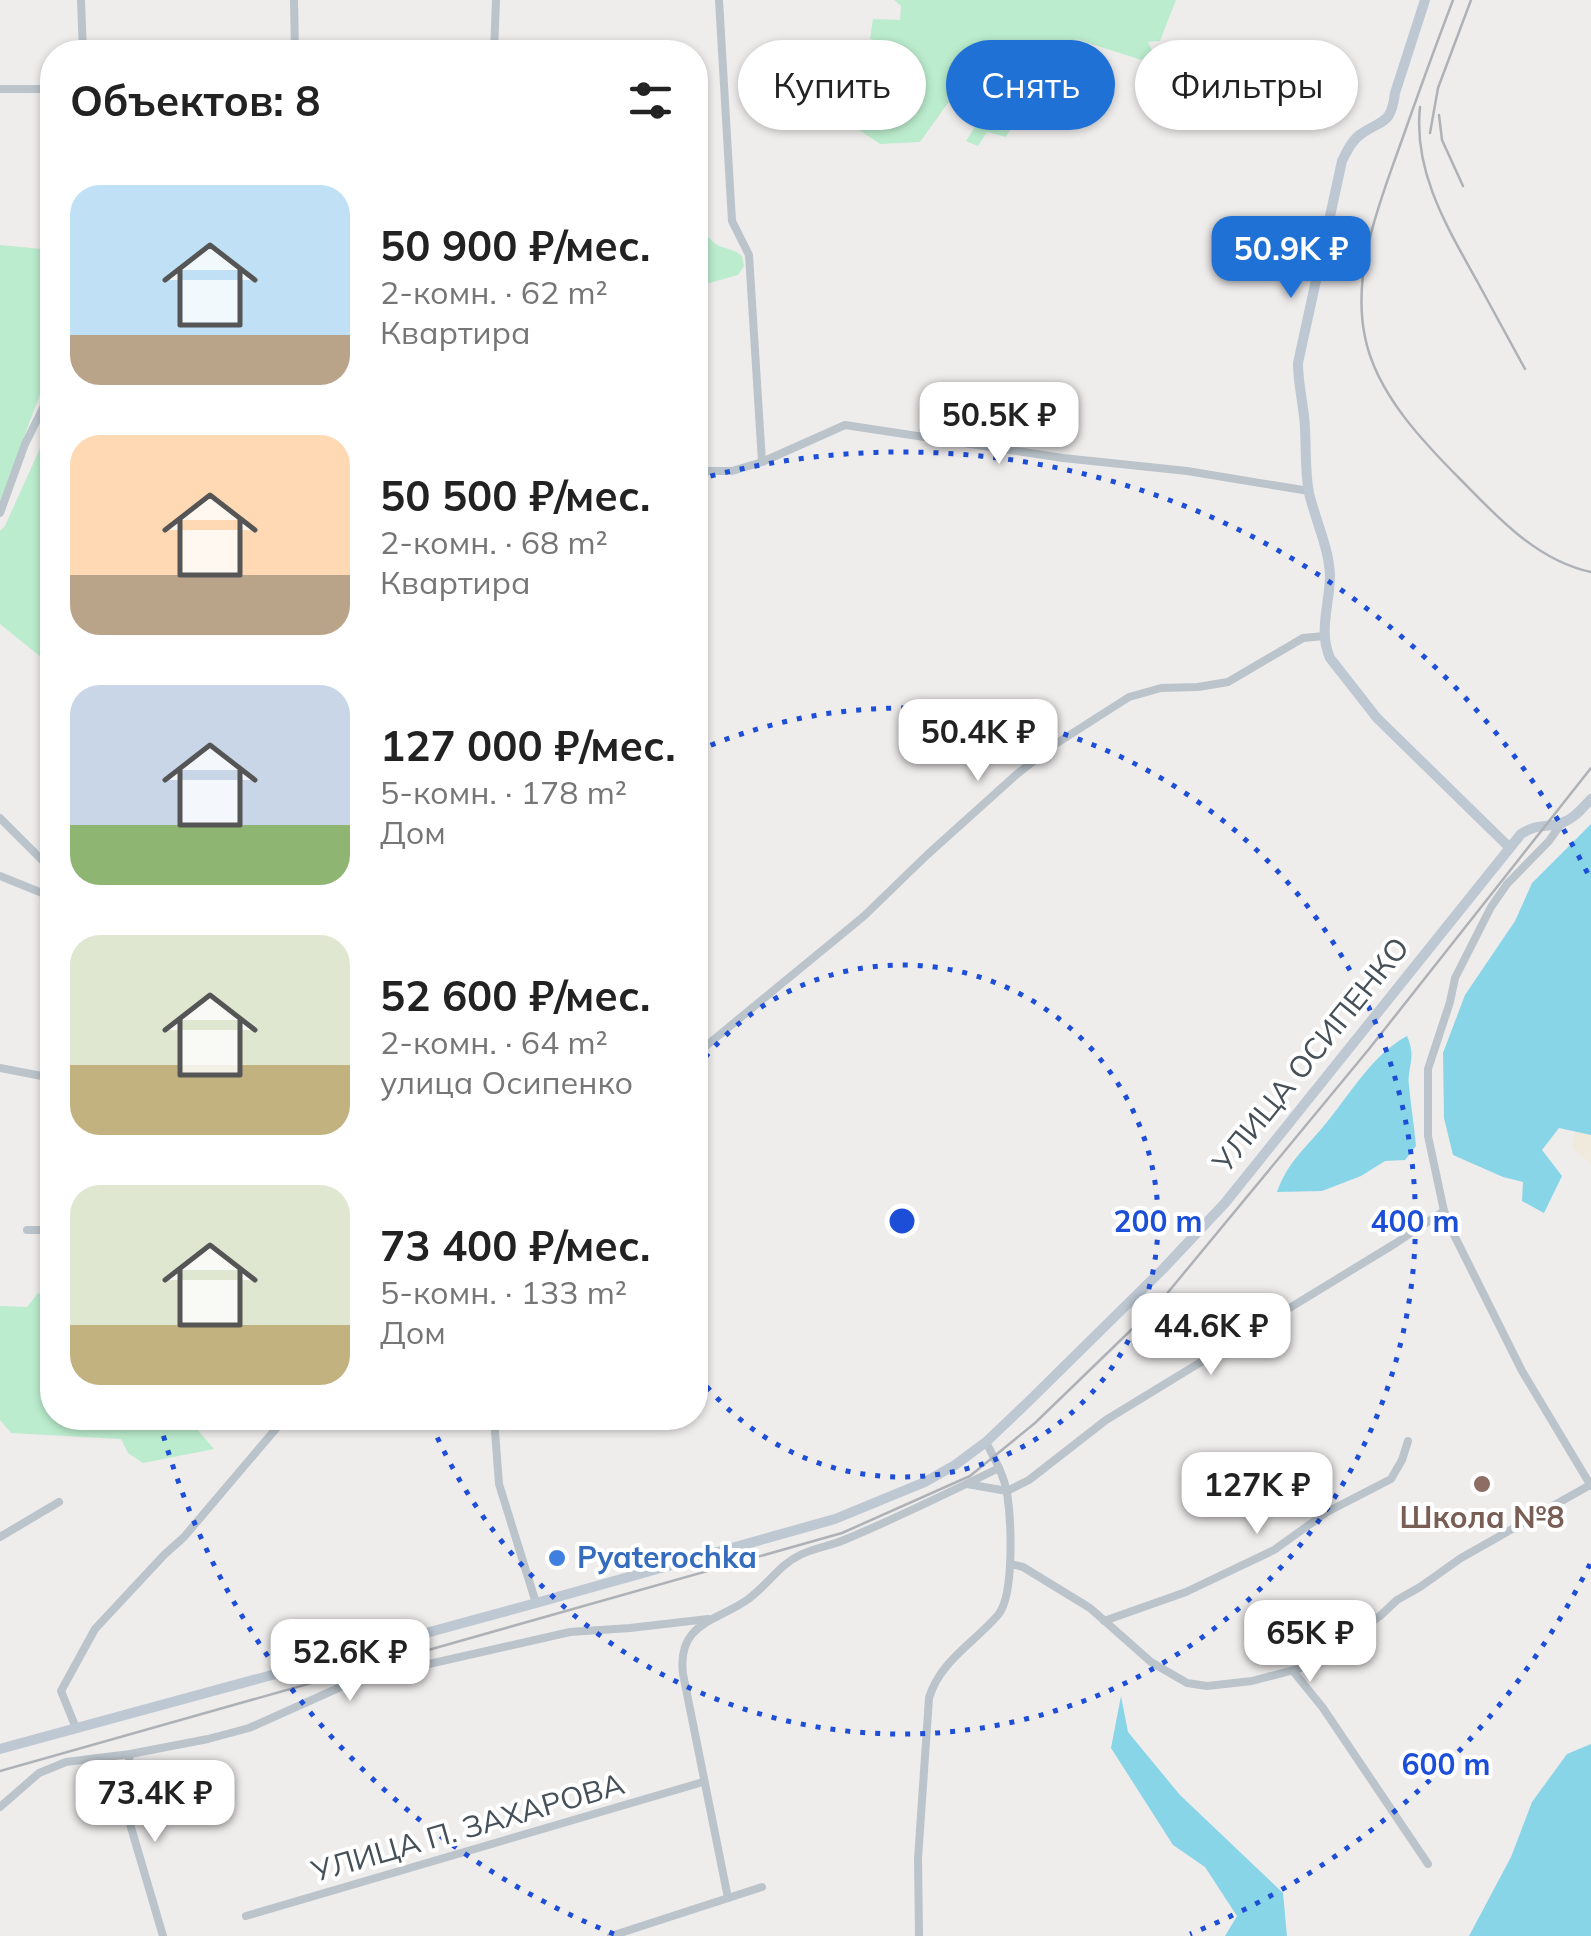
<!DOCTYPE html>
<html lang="ru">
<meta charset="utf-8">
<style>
:root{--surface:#fff;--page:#f2f2f2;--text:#222;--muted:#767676;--accent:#1f71d6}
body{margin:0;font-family:Mulish,sans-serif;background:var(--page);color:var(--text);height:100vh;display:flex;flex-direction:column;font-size:38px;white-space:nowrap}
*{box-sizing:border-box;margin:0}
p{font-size:32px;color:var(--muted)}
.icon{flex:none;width:55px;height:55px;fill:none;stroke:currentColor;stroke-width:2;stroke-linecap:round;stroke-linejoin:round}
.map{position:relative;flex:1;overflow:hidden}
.panel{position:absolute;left:40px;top:40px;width:668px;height:1390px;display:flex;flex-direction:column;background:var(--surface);border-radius:40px;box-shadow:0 2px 8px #0004}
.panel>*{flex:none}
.banner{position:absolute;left:738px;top:40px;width:702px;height:90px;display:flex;gap:20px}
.price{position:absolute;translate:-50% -85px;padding:0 22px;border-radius:20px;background:#fff;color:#222;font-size:32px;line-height:65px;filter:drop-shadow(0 2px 5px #0008)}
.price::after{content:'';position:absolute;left:50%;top:60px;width:30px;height:22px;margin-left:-15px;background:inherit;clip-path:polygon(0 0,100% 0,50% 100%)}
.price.current{background:var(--accent);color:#fff}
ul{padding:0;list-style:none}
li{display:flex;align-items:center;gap:30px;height:250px;padding:0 30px}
li span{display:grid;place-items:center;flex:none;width:280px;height:200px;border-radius:30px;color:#555}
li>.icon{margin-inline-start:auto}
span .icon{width:120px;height:120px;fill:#fffc;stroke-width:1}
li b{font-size:42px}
h2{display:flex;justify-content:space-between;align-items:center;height:120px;padding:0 30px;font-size:42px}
.tag{padding:0 35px;border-radius:45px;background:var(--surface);box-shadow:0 2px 8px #0004;font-size:35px;line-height:90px}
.tag.current{background:var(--accent);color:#fff}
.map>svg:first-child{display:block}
.green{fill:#bbeccd}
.sand{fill:#f0eadc}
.water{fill:#89d5e8}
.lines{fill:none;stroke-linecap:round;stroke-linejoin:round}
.street{stroke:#bbc4cb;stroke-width:8}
.secondary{stroke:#bdc8d3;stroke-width:10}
.rail{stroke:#aeb2b6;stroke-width:2.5}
.ring{fill:none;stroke:#1d4ed8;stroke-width:5;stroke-dasharray:5 10}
.education-dot{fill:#8d6e63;stroke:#fff;stroke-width:4}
.shop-dot{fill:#3f7fe0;stroke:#fff;stroke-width:4}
.labels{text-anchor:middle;stroke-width:8;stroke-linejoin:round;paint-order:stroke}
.street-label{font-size:30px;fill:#455059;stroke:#fff}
.education-label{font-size:30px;font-weight:bold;fill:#785e54;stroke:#fff}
.shop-label{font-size:30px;font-weight:bold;fill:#366cbe;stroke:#fff;text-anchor:start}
.centre{fill:#1d4ed8;stroke:#fff;stroke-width:5}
.ring-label{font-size:30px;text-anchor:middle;font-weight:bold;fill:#1d4ed8;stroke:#fff;stroke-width:8;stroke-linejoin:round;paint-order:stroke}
</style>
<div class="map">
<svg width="1591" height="1936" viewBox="0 0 1591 1936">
<rect width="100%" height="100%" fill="#efecec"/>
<!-- green -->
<g class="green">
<polygon points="894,0 1176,0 1160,41 1148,42 1154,55 1151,63 1076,39 1042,94 1025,104 1006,137 987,132 978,146 966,141 983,114 966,87 953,96 920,142 880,144 859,130 871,88 897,76 917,84 902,46 870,39 873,19 900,20 901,6"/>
<path d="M695 213C705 222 703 233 712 241 721 250 733 247 742 256L744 266 738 275 695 287Z"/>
<polygon points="0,245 52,250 52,362 0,501"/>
<polygon points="50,426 52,427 52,666 0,624 0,531 5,526"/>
<polygon points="38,1293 52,1298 52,1418 176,1418 196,1428 214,1449 143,1463 128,1453 121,1439 11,1433 0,1420 0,1306 27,1307"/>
</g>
<!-- sand -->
<polygon class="sand" points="1576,1130 1591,1135 1591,1164 1572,1148"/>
<!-- water -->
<g class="water">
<polygon points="1591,824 1591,1135 1559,1128 1542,1150 1562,1176 1544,1213 1522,1201 1523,1182 1503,1177 1453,1155 1444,1118 1443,1053 1465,995 1515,921 1532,883"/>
<path d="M1407 1036C1417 1059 1407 1065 1409 1086 1411 1106 1414 1125 1416 1146L1405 1160 1385 1161 1361 1176 1322 1191 1277 1192C1288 1161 1307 1147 1327 1122 1351 1093 1373 1054 1407 1036Z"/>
<polygon points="1121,1696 1128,1732 1180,1795 1283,1893 1287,1936 1225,1936 1237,1916 1205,1867 1173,1845 1111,1748"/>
<polygon points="1591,1744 1591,1936 1469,1936 1511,1857 1532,1802 1567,1754"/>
</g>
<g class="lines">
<!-- street -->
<g class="street">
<polyline points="81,0 83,52"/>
<polyline points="294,0 295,52"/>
<polyline points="719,0 732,221 749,255 762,462"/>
<polyline points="494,52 496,0"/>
<polyline points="0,89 52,89"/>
<polyline points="695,474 703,471 732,471 762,462 845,425 1063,458 1187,471 1309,491"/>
<polyline points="0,513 25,444 52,390"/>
<polyline points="0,818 52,870"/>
<polyline points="1561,824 1549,841 1507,884 1491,907 1455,978 1450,1002 1428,1069 1428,1136 1444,1211 1455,1237 1522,1371 1591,1486"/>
<polyline points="0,876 52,897"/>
<polyline points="695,1055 864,916 927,855 1017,774 1054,745 1129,697 1161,688 1198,687 1228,682 1303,638 1324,636"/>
<polyline points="0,1068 52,1078"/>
<polyline points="27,1230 52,1230"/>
<polyline points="494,1418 499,1484 536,1603"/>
<polyline points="967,1484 1007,1491 1029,1480 1106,1420 1396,1243 1444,1211"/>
<polyline points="0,1537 59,1502"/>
<polyline points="1011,1564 1023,1567 1090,1608 1151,1662 1187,1683 1207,1686 1252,1681 1309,1666 1380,1616 1397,1600 1420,1587 1461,1558 1590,1485"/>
<polyline points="1104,1621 1186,1592 1274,1550 1327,1512 1391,1479 1402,1460 1408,1441"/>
<polyline points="1293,1671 1323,1708 1428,1864"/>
<polyline points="76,1728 61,1691 95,1629 164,1555 184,1537 285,1418"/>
<polyline points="130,1754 124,1790 125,1807 163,1936"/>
<polyline points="0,1807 39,1773 66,1762 130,1754 208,1739 249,1728 354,1681 570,1632 630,1628 708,1619"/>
<path d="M728 1898 683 1674C677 1623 715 1622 747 1600 767 1586 779 1565 800 1555 814 1548 830 1546 844 1540 897 1518 948 1493 999 1468"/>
<polyline points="246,1916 703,1782"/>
<polyline points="611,1936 762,1887"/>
<path d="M919 1936 918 1859 929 1698C940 1661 974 1643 998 1615 1015 1595 1011 1518 1007 1493 1004 1475 994 1458 986 1442"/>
</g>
<!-- secondary -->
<g class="secondary">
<path d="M1425 0 1395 93C1391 125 1383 119 1361 134 1352 140 1347 151 1342 161L1298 363C1298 382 1302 398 1304 416 1307 442 1304 467 1309 493 1315 519 1329 548 1330 575 1330 603 1318 631 1330 658L1377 718 1510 848"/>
<path d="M0 1749 536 1603 835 1519 925 1482 955 1465 986 1442 1027 1403 1163 1269 1225 1203 1521 834C1540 822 1546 829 1564 822 1575 818 1583 807 1591 799"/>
</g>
<!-- rail -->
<g class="rail">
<path d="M1453 0C1436 45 1419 91 1403 137 1381 199 1351 270 1365 337 1376 393 1423 442 1462 481 1498 518 1538 561 1591 572"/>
<path d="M1420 107C1413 171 1447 227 1477 281 1493 310 1509 340 1525 369"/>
<polyline points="1439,115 1442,140 1463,186"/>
<polyline points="1430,133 1438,88 1471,0"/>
<polyline points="0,1771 842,1533 970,1476 1035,1423 1160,1302 1369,1049 1591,768"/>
</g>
</g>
<!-- distance rings -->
<g class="ring">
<path d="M696 1069A256 256 0 1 1 696 1373"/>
<path d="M697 751A513 513 0 1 1 430 1421"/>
<path d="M1590 1564A769 769 0 0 1 1190 1934M614 1934A769 769 0 0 1 159 1420M696 480A769 769 0 0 1 1590 878"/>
</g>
<!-- markers -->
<circle class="education-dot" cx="1482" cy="1484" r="10"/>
<circle class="shop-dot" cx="557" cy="1558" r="10"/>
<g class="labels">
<!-- street labels -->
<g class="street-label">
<text transform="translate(1311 1055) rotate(-51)" y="10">УЛИЦА ОСИПЕНКО</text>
<text transform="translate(468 1828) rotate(-16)" y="10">УЛИЦА П. ЗАХАРОВА</text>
</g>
<!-- education labels -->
<g class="education-label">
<text x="1482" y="1528">Школа №8</text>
</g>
<!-- shop labels -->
<g class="shop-label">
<text x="577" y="1568">Pyaterochka</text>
</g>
</g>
<circle cx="902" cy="1221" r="15" class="centre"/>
<g class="ring-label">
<text x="1158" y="1232">200 m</text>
<text x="1415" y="1232">400 m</text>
<text x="1446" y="1775">600 m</text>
</g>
</svg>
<b class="price current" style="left:1291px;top:301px">50.9K ₽</b>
<b class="price" style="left:999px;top:467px">50.5K ₽</b>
<b class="price" style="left:978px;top:784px">50.4K ₽</b>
<b class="price" style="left:1211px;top:1378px">44.6K ₽</b>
<b class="price" style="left:1257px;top:1537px">127K ₽</b>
<b class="price" style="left:1310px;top:1685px">65K ₽</b>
<b class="price" style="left:350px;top:1704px">52.6K ₽</b>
<b class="price" style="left:155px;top:1845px">73.4K ₽</b>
<div class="banner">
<a class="tag">Купить</a>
<a class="tag current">Снять</a>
<a class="tag">Фильтры</a>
</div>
<section class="panel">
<h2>Объектов: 8<svg class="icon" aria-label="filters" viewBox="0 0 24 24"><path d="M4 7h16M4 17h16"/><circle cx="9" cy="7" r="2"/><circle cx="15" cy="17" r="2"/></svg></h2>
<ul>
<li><span style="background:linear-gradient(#bfe0f5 75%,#b9a48a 0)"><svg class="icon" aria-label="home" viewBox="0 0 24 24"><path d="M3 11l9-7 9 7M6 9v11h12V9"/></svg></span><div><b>50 900 ₽/мес.</b><p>2-комн. · 62 m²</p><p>Квартира</p></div></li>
<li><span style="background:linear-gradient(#ffd9b3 70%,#b9a48a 0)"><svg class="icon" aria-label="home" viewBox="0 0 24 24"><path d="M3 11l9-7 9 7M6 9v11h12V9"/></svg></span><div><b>50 500 ₽/мес.</b><p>2-комн. · 68 m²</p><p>Квартира</p></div></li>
<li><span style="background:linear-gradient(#c9d6e8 70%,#8fb573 0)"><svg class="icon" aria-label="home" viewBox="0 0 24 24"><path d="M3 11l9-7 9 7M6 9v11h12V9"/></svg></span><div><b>127 000 ₽/мес.</b><p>5-комн. · 178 m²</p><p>Дом</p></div></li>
<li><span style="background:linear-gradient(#dfe7d0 65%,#c2b280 0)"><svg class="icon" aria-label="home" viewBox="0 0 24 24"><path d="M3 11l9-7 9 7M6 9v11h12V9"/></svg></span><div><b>52 600 ₽/мес.</b><p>2-комн. · 64 m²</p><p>улица Осипенко</p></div></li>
<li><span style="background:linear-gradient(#dfe7d0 70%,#c2b280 0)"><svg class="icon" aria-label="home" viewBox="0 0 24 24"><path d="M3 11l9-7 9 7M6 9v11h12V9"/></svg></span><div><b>73 400 ₽/мес.</b><p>5-комн. · 133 m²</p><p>Дом</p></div></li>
</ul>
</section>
</div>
